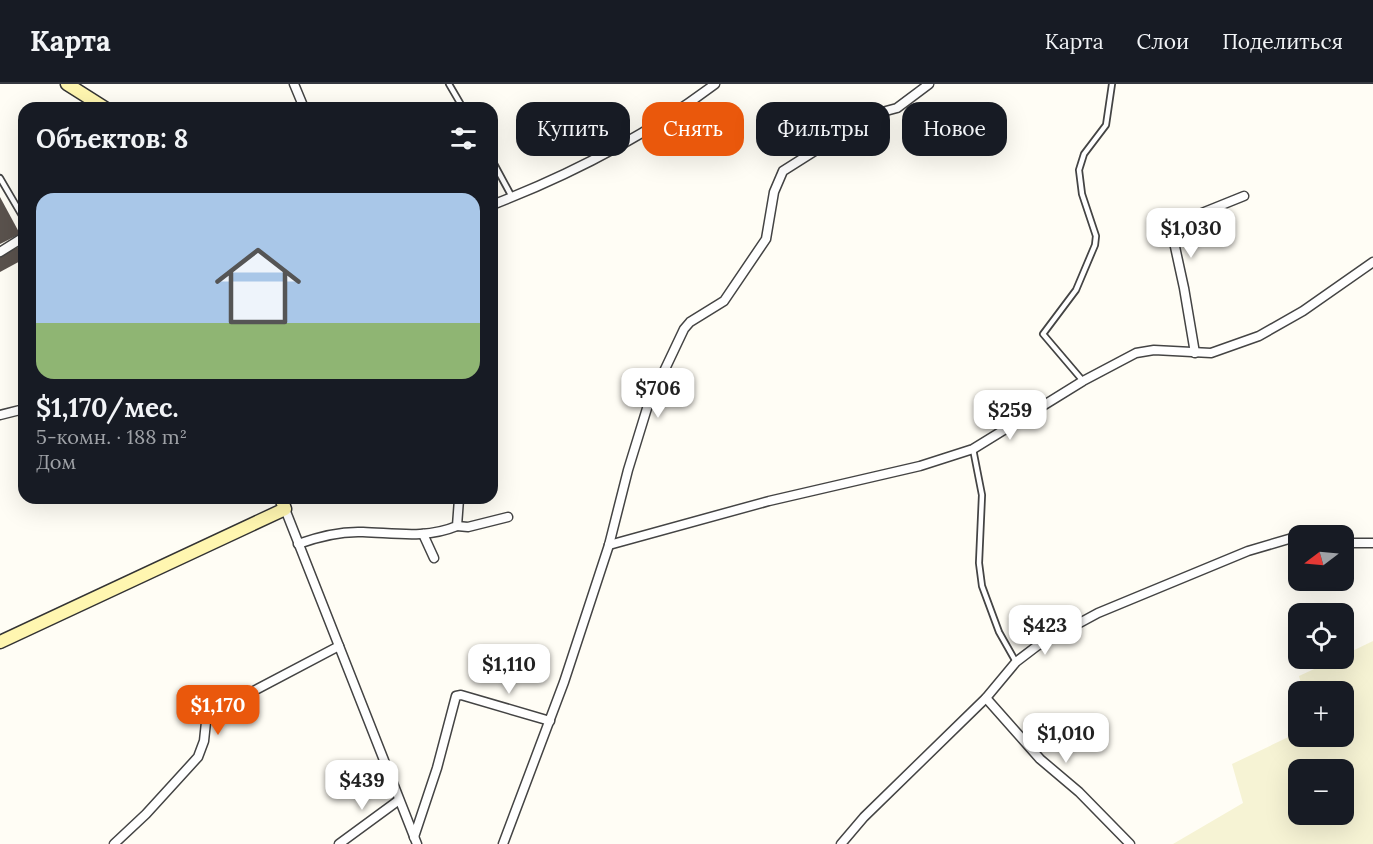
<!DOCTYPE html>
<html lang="ru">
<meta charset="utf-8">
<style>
:root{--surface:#171b24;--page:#242831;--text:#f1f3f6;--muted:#9ea1a6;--line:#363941;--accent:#ea580c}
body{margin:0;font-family:Lora,serif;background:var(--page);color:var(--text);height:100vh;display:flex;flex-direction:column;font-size:22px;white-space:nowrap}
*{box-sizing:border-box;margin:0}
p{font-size:20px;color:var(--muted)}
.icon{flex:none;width:33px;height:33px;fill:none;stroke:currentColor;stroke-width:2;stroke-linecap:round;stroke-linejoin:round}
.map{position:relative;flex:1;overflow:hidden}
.side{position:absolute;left:18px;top:18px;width:480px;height:402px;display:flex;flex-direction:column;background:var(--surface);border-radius:18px;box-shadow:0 6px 24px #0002}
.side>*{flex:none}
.banner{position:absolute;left:516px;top:18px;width:570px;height:54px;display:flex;gap:12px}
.needle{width:39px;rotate:254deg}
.buttons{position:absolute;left:1288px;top:441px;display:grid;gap:12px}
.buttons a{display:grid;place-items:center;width:66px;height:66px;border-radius:12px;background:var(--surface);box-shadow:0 6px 24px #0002;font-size:30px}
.price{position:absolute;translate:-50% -51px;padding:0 14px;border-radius:12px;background:#fff;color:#222;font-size:20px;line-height:39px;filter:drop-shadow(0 2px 3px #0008)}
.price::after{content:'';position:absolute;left:50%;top:36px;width:18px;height:14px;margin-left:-9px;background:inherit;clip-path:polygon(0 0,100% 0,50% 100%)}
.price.current{background:var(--accent);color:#fff}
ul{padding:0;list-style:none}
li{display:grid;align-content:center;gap:12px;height:318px;padding:0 18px}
li span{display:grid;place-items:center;height:186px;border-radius:18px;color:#555}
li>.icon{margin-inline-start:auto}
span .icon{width:108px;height:108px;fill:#fffc;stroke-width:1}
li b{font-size:26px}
h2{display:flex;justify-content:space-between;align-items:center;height:72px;padding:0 18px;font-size:26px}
.tag{padding:0 21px;border-radius:18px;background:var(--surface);box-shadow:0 6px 24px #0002;font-size:21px;line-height:54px}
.tag.current{background:var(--accent);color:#fff}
header{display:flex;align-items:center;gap:36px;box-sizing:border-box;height:84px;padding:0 30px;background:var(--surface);border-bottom:2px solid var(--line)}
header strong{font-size:28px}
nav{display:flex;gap:33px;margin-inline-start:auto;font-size:21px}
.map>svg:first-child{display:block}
.farmland{fill:#f6f3d4;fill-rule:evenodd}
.building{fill:#5a524d}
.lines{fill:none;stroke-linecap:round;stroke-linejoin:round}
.service-casing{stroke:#444;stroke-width:8}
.minor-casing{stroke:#444;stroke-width:11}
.secondary-casing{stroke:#333;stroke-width:15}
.service{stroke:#fff;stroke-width:4.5}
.minor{stroke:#fff;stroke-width:8}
.secondary{stroke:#fff6b0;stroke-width:12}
</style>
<header>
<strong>Карта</strong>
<nav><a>Карта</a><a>Слои</a><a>Поделиться</a></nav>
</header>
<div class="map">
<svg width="1373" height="760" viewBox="0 0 1373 760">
<rect width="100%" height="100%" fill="#fffdf5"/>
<!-- farmland -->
<path class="farmland" d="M1373 557V760H1173L1243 719 1232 680 1299 648V652H1344V608L1303 607 1299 592 1336 575 1344 574V571ZM1299 686H1344V730H1299Z"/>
<!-- building -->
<g class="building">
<polygon points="0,113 20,150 0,160"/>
<polygon points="24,160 24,175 0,188 0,172"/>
</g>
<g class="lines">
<defs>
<g id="service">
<polyline points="449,0 463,24"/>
<polyline points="492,76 512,113"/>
<polyline points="0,94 24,135"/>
<polyline points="1083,297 1043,250 1076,206 1095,161 1096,152 1082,110 1079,86 1084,70 1106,41 1112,0"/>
<polyline points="973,365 982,411 979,479 982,502 999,548 1016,578"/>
</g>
<g id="minor">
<polyline points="294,0 304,24"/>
<path d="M492 121C572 90 646 52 715 0"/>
<polyline points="0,168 24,153"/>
<polyline points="1195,269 1184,204 1172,149 1177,139 1244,112"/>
<polyline points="0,331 24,325"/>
<polyline points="285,425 417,760"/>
<polyline points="457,442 468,443 508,433"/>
<polyline points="423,450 434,474"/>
<polyline points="1344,459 1373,459"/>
<path d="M298 460C320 452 340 447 363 448 395 449 426 455 457 442L459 415"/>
<polyline points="609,461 769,417 920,382 973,365 1083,297 1136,269 1154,266 1211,269 1259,252 1303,227 1373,178"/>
<polyline points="986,614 1040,675 1079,708 1130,760"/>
<polyline points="414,753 437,684 456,612 461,611 550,637"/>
<polyline points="114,760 146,730 198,673 204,657 206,638 212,629 339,562"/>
<polyline points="339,760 399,716"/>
<polyline points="503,760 564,598 609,461 628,386 648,321 684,245 690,238 724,217 766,155 774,108 783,87 832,56 860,34 897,24 929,0"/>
<polyline points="841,760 864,733 986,614 1016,578 1037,562 1098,529 1248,467 1299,452"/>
</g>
<g id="secondary">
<polyline points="67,0 105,24"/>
<polyline points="0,558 285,425 281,414"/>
</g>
</defs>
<!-- service casing -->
<use href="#service" class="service-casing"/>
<!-- minor casing -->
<use href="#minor" class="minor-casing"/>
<!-- secondary casing -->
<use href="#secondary" class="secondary-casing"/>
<!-- service -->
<use href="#service" class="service"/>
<!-- minor -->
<use href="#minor" class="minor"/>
<!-- secondary -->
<use href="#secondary" class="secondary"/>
</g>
</svg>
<div class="buttons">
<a><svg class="needle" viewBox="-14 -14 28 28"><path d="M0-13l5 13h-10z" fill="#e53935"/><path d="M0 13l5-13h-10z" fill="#9ea1a6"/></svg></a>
<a><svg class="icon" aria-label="locate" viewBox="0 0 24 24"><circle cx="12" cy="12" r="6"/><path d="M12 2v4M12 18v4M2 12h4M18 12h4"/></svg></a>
<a>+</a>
<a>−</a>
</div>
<b class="price" style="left:1191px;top:175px">$1,030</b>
<b class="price" style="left:658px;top:335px">$706</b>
<b class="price" style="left:1010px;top:357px">$259</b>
<b class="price" style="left:1045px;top:572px">$423</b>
<b class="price" style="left:509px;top:611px">$1,110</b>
<b class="price current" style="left:218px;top:652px">$1,170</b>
<b class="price" style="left:1066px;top:680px">$1,010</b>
<b class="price" style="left:362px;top:727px">$439</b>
<div class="banner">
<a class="tag">Купить</a>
<a class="tag current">Снять</a>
<a class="tag">Фильтры</a>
<a class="tag">Новое</a>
</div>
<section class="side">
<h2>Объектов: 8<svg class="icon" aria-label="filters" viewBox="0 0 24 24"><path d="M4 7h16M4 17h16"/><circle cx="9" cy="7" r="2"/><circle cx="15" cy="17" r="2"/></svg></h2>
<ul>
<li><span style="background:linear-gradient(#a9c7e8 70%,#8fb573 0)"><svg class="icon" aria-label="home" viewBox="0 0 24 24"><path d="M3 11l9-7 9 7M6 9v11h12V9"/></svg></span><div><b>$1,170/мес.</b><p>5-комн. · 188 m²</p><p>Дом</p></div></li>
</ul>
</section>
</div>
